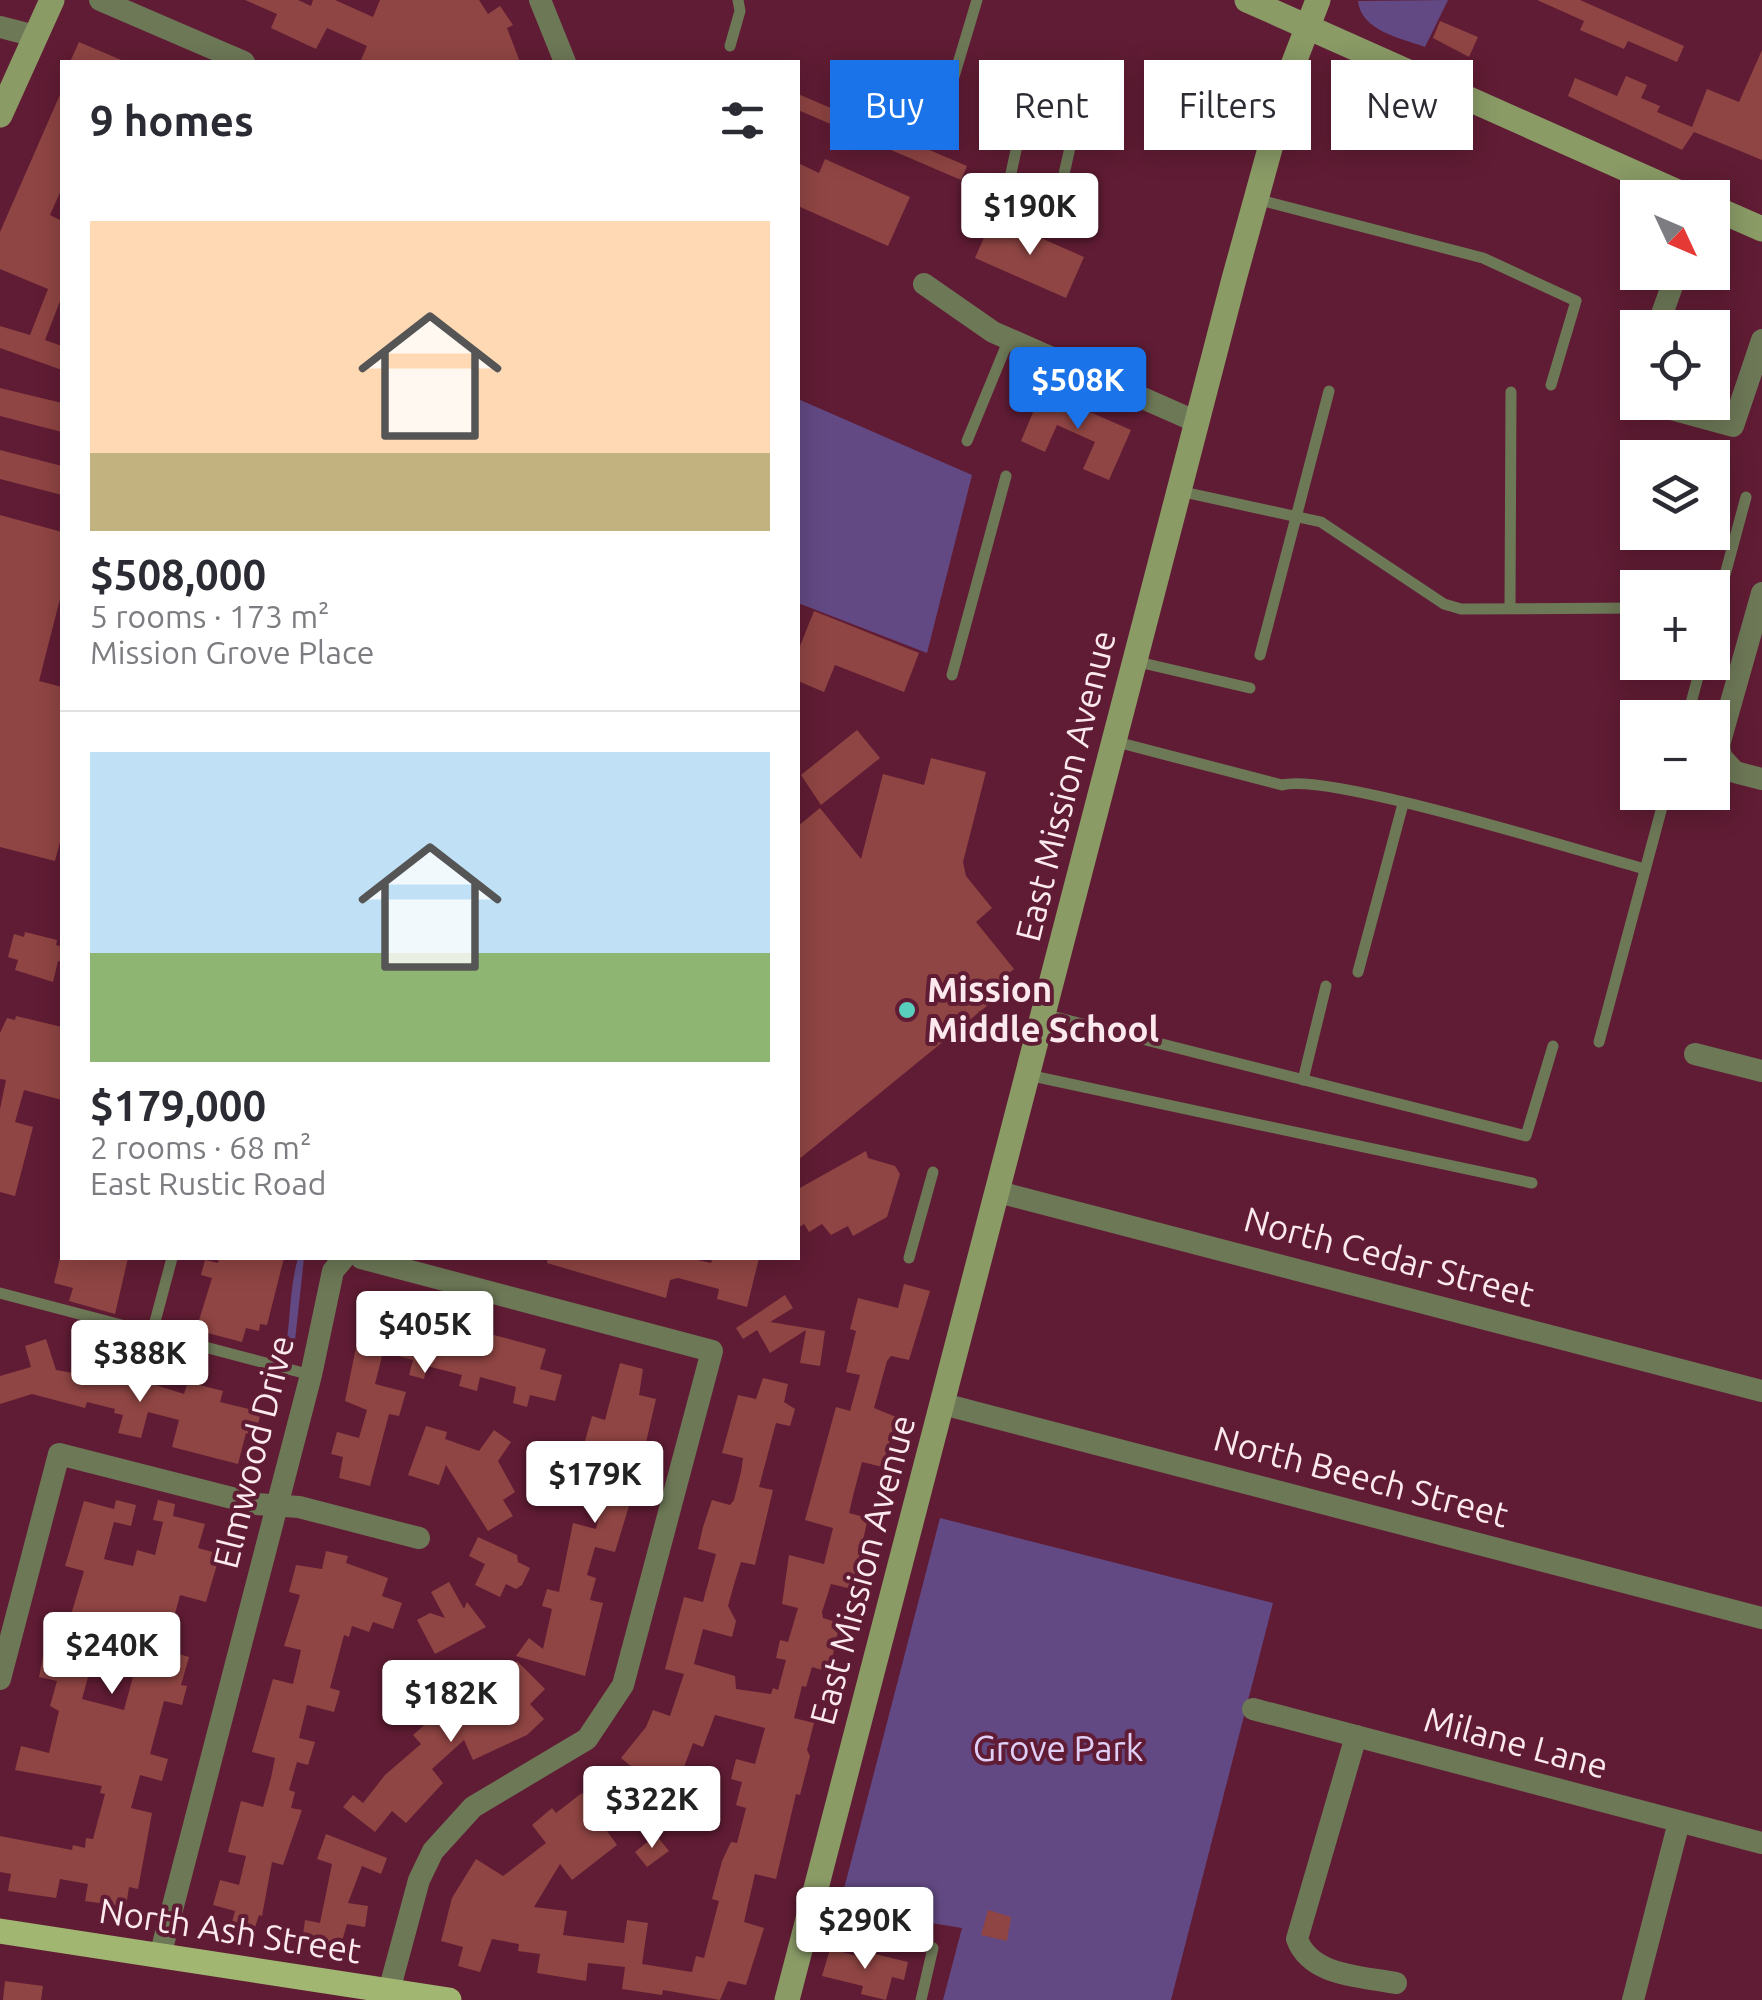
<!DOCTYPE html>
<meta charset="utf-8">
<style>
:root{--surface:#fff;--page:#f2f2f3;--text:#2b2b33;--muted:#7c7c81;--line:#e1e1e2;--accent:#1a73e8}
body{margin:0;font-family:Ubuntu,sans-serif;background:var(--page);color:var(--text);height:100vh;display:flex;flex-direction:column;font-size:38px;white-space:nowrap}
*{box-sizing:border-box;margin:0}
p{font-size:32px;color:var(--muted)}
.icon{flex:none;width:55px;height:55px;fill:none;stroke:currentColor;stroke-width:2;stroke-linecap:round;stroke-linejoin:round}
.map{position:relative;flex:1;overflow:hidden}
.drawer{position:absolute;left:60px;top:60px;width:740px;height:1200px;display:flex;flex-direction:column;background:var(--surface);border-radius:0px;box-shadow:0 5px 25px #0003}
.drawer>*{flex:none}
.banner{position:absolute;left:830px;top:60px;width:780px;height:90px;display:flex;gap:20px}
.needle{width:65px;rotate:134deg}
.fabs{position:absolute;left:1620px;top:180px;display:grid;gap:20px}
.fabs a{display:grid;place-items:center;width:110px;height:110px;border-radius:0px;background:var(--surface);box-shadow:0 5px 25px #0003;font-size:50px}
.price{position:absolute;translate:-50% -85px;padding:0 22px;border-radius:10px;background:#fff;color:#222;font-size:32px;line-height:65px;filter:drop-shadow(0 2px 5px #0008)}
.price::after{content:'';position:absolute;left:50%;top:60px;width:30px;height:22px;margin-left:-15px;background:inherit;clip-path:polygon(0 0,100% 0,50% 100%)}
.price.current{background:var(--accent);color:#fff}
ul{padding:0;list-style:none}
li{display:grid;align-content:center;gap:20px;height:530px;padding:0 30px}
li+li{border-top:2px solid var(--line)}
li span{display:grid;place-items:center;height:310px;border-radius:0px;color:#555}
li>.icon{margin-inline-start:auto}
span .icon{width:180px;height:180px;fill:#fffc;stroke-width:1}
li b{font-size:42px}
h2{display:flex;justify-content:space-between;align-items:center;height:120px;padding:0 30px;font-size:42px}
.tag{padding:0 35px;border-radius:0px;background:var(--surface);box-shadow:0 5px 25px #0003;font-size:35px;line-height:90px}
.tag.current{background:var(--accent);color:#fff}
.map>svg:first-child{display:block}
.green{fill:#624983}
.building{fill:#8f4543;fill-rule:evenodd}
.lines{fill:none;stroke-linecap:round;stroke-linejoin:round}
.lane{stroke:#6d7857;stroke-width:11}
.street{stroke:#6d7857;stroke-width:22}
.secondary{stroke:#8a9b66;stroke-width:25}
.primary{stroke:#a1b671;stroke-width:25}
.poi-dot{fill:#5acebd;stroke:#601c34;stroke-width:4}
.labels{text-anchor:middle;stroke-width:8;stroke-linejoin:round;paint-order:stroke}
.street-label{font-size:35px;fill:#fbe9ed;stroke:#601c34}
.poi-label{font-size:35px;font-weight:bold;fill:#fbe9ed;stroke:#601c34;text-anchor:start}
.park-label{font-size:35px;fill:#e0d0f8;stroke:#601c34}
</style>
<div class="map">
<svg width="1762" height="2000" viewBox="0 0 1762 2000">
<rect width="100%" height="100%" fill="#601c34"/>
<!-- green -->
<g class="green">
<path d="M1448 0 1425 47C1401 38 1361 31 1358 1Z"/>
<polygon points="798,399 972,475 927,653 798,603"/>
<path d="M298 1258H304L294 1350 285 1353C291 1319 289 1290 298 1258Z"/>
<polygon points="940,1518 1273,1603 1171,2000 943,2000 962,1928 839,1908"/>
</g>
<!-- building -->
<g class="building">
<polygon points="245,0 298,0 311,6 313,0 335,0 373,17 380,0 479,0 488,14 500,6 513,25 507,28 520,62 360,62 367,46 327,28 316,49 271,28 277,14"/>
<polygon points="1537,0 1580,0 1684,46 1677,62 1628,41 1624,49 1580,30 1584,21"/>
<polygon points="1440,21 1478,37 1469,57 1433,38"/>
<polygon points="79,42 126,62 70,62"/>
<polygon points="1762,50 1762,160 1694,132 1682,150 1568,96 1575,78 1617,96 1626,76 1647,85 1641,98 1660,106 1657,112 1692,127 1707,89 1739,102"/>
<polygon points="62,90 62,188 50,215 62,221 62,296 45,340 62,346 62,370 0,348 0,326 30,335 48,289 0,269 0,232"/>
<polygon points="798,94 967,166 961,180 798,110"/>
<polygon points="825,159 910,197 888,246 798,206 798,163 819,173"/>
<polygon points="993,217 1084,257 1066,298 975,258"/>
<polygon points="0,388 62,403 62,432 0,416"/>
<polygon points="1042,391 1131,430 1109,480 1083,469 1095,442 1057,425 1045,452 1021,441"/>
<polygon points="0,450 62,466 62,495 0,479"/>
<polygon points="0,515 62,532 62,591 39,681 62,687 62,834 55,861 0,847"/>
<polygon points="814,611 919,653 904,692 835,665 824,692 798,681 798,651"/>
<polygon points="857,730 880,758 821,805 801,775"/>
<polygon points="931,758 986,772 963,862 966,876 992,908 976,922 1014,969 992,987 999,996 798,1160 798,826 820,808 861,859 883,774 924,785"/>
<polygon points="25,932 57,940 56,945 62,947 62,962 58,961 53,982 15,970 18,960 8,957 14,934 24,937"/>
<polygon points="16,1016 62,1027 62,1100 24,1090 15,1122 33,1127 15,1196 0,1192 0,1109 6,1080 0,1079 0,1033 7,1018 15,1020"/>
<polygon points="866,1151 868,1158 895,1166 900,1174 887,1217 853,1236 848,1226 831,1235 822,1224 809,1232 804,1224 798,1228 798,1189"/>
<polygon points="60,1258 128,1258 115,1314 69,1301 73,1288 54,1283"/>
<polygon points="219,1258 284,1258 267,1325 260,1324 259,1331 246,1328 242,1342 196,1330 212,1278 201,1275 205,1260 218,1263"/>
<polygon points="548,1258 688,1258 711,1263 713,1258 759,1258 747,1307 717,1299 719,1289 678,1278 670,1280 666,1298 547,1263"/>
<path d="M904 1284 930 1291 909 1360 891 1356 887 1361 874 1408 896 1417 883 1467 862 1462 854 1492 849 1513 868 1518 852 1589 831 1584 822 1612 823 1618 840 1623 829 1672 812 1667 806 1687 802 1686 794 1718 814 1723 807 1750 810 1756 800 1795 796 1794 776 1879 755 1874 744 1922 764 1928 746 1985 728 1981 720 2000 663 1990 662 1995 622 1989 625 1967 588 1963 586 1981 537 1973 540 1954 518 1951 519 1944 492 1939 480 1972 458 1966 463 1947 441 1941 452 1898 476 1859 503 1876 546 1843 532 1825 552 1808 556 1813 582 1793 594 1808 610 1795 613 1799 637 1771 621 1758 646 1727 653 1710 670 1716 684 1674 665 1669 684 1597 703 1602 716 1554 698 1549 703 1527 712 1500 730 1505 734 1500 741 1472 743 1458 722 1453 738 1395 756 1399 763 1378 788 1384 784 1402 795 1409 790 1426 776 1423 759 1487 773 1490 755 1565 741 1562 735 1581 728 1606 736 1621 732 1637 703 1629 694 1664 735 1676 736 1689 771 1694 773 1688 778 1690 786 1660 776 1658 780 1640 788 1642 798 1608 782 1604 789 1555 824 1564 833 1528 805 1520 836 1407 850 1411 860 1375 846 1372 856 1331 850 1329 858 1298 898 1308ZM715 1715 765 1728 755 1764 736 1759 731 1779 742 1782 736 1805 746 1808 737 1843 731 1842 722 1861 712 1899 719 1901 704 1958 696 1956 692 1972 642 1964 648 1923 627 1920 624 1943 563 1935 567 1911 534 1907 560 1864 572 1880 617 1845 607 1831 636 1809 656 1826 687 1781 681 1775 693 1743 703 1747Z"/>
<polygon points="785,1295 793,1308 770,1322 825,1331 820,1366 800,1363 806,1330 770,1353 757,1330 743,1339 736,1328"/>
<polygon points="366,1299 442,1323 438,1341 485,1353 490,1334 546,1349 540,1369 562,1375 555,1401 530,1395 527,1407 513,1403 516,1387 480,1377 477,1391 459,1386 462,1375 427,1366 424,1379 409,1375 413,1360 383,1352 375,1384 406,1392 399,1416 389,1414 370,1486 339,1478 343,1457 331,1454 337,1432 359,1438 367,1410 345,1401"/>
<polygon points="46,1339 56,1370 120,1381 121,1374 184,1394 188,1382 223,1391 220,1402 261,1412 255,1436 246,1433 238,1464 172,1447 179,1420 148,1412 141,1438 118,1433 123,1415 114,1413 115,1409 87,1402 85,1408 32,1394 0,1404 0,1376 31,1367 25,1346"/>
<polygon points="620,1363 643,1369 639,1395 656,1399 644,1451 620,1449 612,1477 636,1483 615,1552 595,1547 587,1575 596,1578 590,1600 603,1603 585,1676 516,1656 529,1638 543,1649 552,1609 542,1606 547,1589 559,1592 573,1523 596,1529 605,1494 582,1488 585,1477 576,1473 592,1416 605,1420"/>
<polygon points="426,1426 447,1432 445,1439 479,1451 494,1430 511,1442 498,1461 515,1492 503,1500 513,1516 488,1531 446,1465 439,1485 408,1475"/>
<path d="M116 1500 136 1505 131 1526 114 1522 104 1559 133 1566 137 1550 155 1555 163 1522 153 1520 158 1500 175 1504 173 1516 205 1524 198 1548 220 1554 206 1602 180 1595 172 1625 177 1627 172 1652 189 1657 181 1685 187 1686 182 1705 164 1701 150 1754 168 1759 162 1781 140 1775 131 1808 152 1813 138 1889 129 1887 126 1907 85 1901 88 1884 60 1879 56 1898 8 1891 11 1874 0 1872V1836L72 1850 73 1845 85 1848 86 1838 93 1839 105 1794 100 1793 102 1786 15 1770 21 1746 49 1753 59 1711 50 1706 57 1681 39 1677 50 1620 68 1625 84 1571 65 1566 84 1501 114 1509ZM95 1651 137 1662 124 1710 82 1699Z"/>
<polygon points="478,1537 517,1555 518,1562 530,1568 522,1585 516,1589 506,1584 500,1597 475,1585 485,1564 469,1556"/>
<polygon points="326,1551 348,1556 346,1563 388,1578 382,1596 402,1603 393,1629 373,1622 369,1632 352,1626 349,1637 344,1635 330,1688 340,1691 334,1712 307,1705 299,1738 315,1742 308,1765 297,1762 289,1790 295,1792 291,1808 302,1810 283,1865 272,1862 262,1916 259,1915 252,1936 230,1930 235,1911 213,1905 220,1880 239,1885 246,1856 228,1852 241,1801 263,1807 271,1778 275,1758 252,1752 273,1679 293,1684 301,1650 284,1646 300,1595 289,1592 296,1565 322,1569"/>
<polygon points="449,1582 464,1609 467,1602 486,1627 435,1654 417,1620 430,1613 445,1618 431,1592"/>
<polygon points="517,1661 545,1689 530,1704 544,1719 527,1735 473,1760 464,1740 432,1769 443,1783 406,1823 392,1811 375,1832 343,1807 353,1795 363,1803 385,1775 421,1744 413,1735 429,1721 416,1704 438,1689 441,1694 446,1691 463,1717 504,1698 490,1683"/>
<polygon points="326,1834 387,1858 381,1874 362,1866 348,1903 368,1906 365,1927 347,1924 340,1948 302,1942 305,1920 320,1923 332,1864 317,1859"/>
<polygon points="656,1835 669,1851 647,1867 635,1852"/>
<polygon points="988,1910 1011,1917 1007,1941 981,1935"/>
<polygon points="830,1949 869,1959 871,1953 908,1962 904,1980 892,1977 886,2000 861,1994 863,1986 822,1976"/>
<polygon points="5,1981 43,1986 41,2000 3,2000"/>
</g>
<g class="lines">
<!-- lane -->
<g class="lane">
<polyline points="730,46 740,11 738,0"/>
<polyline points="935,140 977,0"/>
<polyline points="1007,192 1021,127"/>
<polyline points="1256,199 1483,258 1576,301 1551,385"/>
<polyline points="1055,214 1071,143"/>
<polyline points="967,441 1009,339"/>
<polyline points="1179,491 1321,522 1444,604 1461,609 1638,608"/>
<polyline points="1510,608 1511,392"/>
<polyline points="1712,623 1746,497"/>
<polyline points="1260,655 1329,391"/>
<polyline points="1134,661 1250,688"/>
<polyline points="952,675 1006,476"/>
<polyline points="1687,718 1702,662"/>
<path d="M1113 741 1282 785C1330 772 1581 852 1645 869"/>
<polyline points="1358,972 1403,804"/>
<polyline points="1043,1014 1526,1136 1553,1046"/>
<polyline points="1599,1042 1666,792"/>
<polyline points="1028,1075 1532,1183"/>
<polyline points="1303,1080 1326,986"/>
<polyline points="909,1258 933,1172"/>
<polyline points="0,1293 311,1375"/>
<polyline points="152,1333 172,1258"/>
<polyline points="808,1922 933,1948 921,2000"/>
</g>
<!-- street -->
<g class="street">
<polyline points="100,0 244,62"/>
<polyline points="540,0 565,62"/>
<polyline points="0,27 35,36"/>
<polyline points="924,284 993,332 1197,422"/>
<polyline points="1657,328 1677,272"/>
<polyline points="1645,402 1733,426 1762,340"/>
<polyline points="1762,593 1719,745 1721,757 1735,772 1762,779"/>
<polyline points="1695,1054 1762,1071"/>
<polyline points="998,1192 1762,1391"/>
<polyline points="361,1258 712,1351 623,1685 587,1739 473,1807 433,1851 419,1880 389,1991"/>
<polyline points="943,1404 1762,1618"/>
<polyline points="0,1679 59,1454 256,1504 299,1507 419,1538"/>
<polyline points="1253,1709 1762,1843"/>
<path d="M1356 1736 1297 1939C1311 1977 1362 1976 1396 1983"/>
<polyline points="160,1956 311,1375 333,1271 344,1258"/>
<polyline points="1633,2000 1679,1822"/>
</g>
<!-- secondary -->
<g class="secondary">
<polyline points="1247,0 1691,198"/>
<polyline points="0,115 52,0"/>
<polyline points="1712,207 1762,229"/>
<polyline points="787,2000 1234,279 1293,65 1318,0"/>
</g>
<!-- primary -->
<polyline class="primary" points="0,1931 449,2000"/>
</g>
<!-- markers -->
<circle class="poi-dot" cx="907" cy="1010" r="10"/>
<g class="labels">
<!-- street labels -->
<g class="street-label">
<text transform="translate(1066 786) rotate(-76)" y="12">East Mission Avenue</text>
<text transform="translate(1389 1257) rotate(15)" y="12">North Cedar Street</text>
<text transform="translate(254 1452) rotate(-76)" y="12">Elmwood Drive</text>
<text transform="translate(1361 1477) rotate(15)" y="12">North Beech Street</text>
<text transform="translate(863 1570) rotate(-75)" y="12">East Mission Avenue</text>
<text transform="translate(1516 1743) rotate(15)" y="12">Milane Lane</text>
<text transform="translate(230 1931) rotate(9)" y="12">North Ash Street</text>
</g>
<!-- poi labels -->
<g class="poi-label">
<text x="927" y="1002">Mission<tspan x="927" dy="40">Middle School</tspan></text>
</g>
<!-- park labels -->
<g class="park-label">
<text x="1058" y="1761">Grove Park</text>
</g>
</g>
</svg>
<div class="fabs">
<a><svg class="needle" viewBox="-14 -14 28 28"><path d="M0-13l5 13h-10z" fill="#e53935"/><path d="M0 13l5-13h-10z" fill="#7c7c81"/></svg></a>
<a><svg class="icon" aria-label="locate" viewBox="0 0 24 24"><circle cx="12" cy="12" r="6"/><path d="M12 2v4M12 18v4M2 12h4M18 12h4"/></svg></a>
<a><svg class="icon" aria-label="layers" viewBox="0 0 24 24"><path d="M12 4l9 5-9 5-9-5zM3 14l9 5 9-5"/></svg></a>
<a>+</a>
<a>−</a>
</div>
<b class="price" style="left:1030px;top:258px">$190K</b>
<b class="price current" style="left:1078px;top:432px">$508K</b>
<b class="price" style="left:425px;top:1376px">$405K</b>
<b class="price" style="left:140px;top:1405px">$388K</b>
<b class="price" style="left:595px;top:1526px">$179K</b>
<b class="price" style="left:112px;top:1697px">$240K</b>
<b class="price" style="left:451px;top:1745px">$182K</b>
<b class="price" style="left:652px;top:1851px">$322K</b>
<b class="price" style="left:865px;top:1972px">$290K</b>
<div class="banner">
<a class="tag current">Buy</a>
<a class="tag">Rent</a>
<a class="tag">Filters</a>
<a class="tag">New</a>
</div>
<section class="drawer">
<h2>9 homes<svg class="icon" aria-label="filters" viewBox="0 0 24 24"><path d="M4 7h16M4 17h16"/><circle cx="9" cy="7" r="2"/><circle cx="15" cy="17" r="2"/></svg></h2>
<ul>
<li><span style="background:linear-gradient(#ffd9b3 75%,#c2b280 0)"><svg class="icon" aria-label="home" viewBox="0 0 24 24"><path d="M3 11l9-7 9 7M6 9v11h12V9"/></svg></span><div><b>$508,000</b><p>5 rooms · 173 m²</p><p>Mission Grove Place</p></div></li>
<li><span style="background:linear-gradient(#bfe0f5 65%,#8fb573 0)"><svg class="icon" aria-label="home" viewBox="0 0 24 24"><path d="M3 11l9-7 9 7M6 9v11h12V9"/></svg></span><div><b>$179,000</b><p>2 rooms · 68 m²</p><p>East Rustic Road</p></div></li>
</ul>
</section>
</div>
